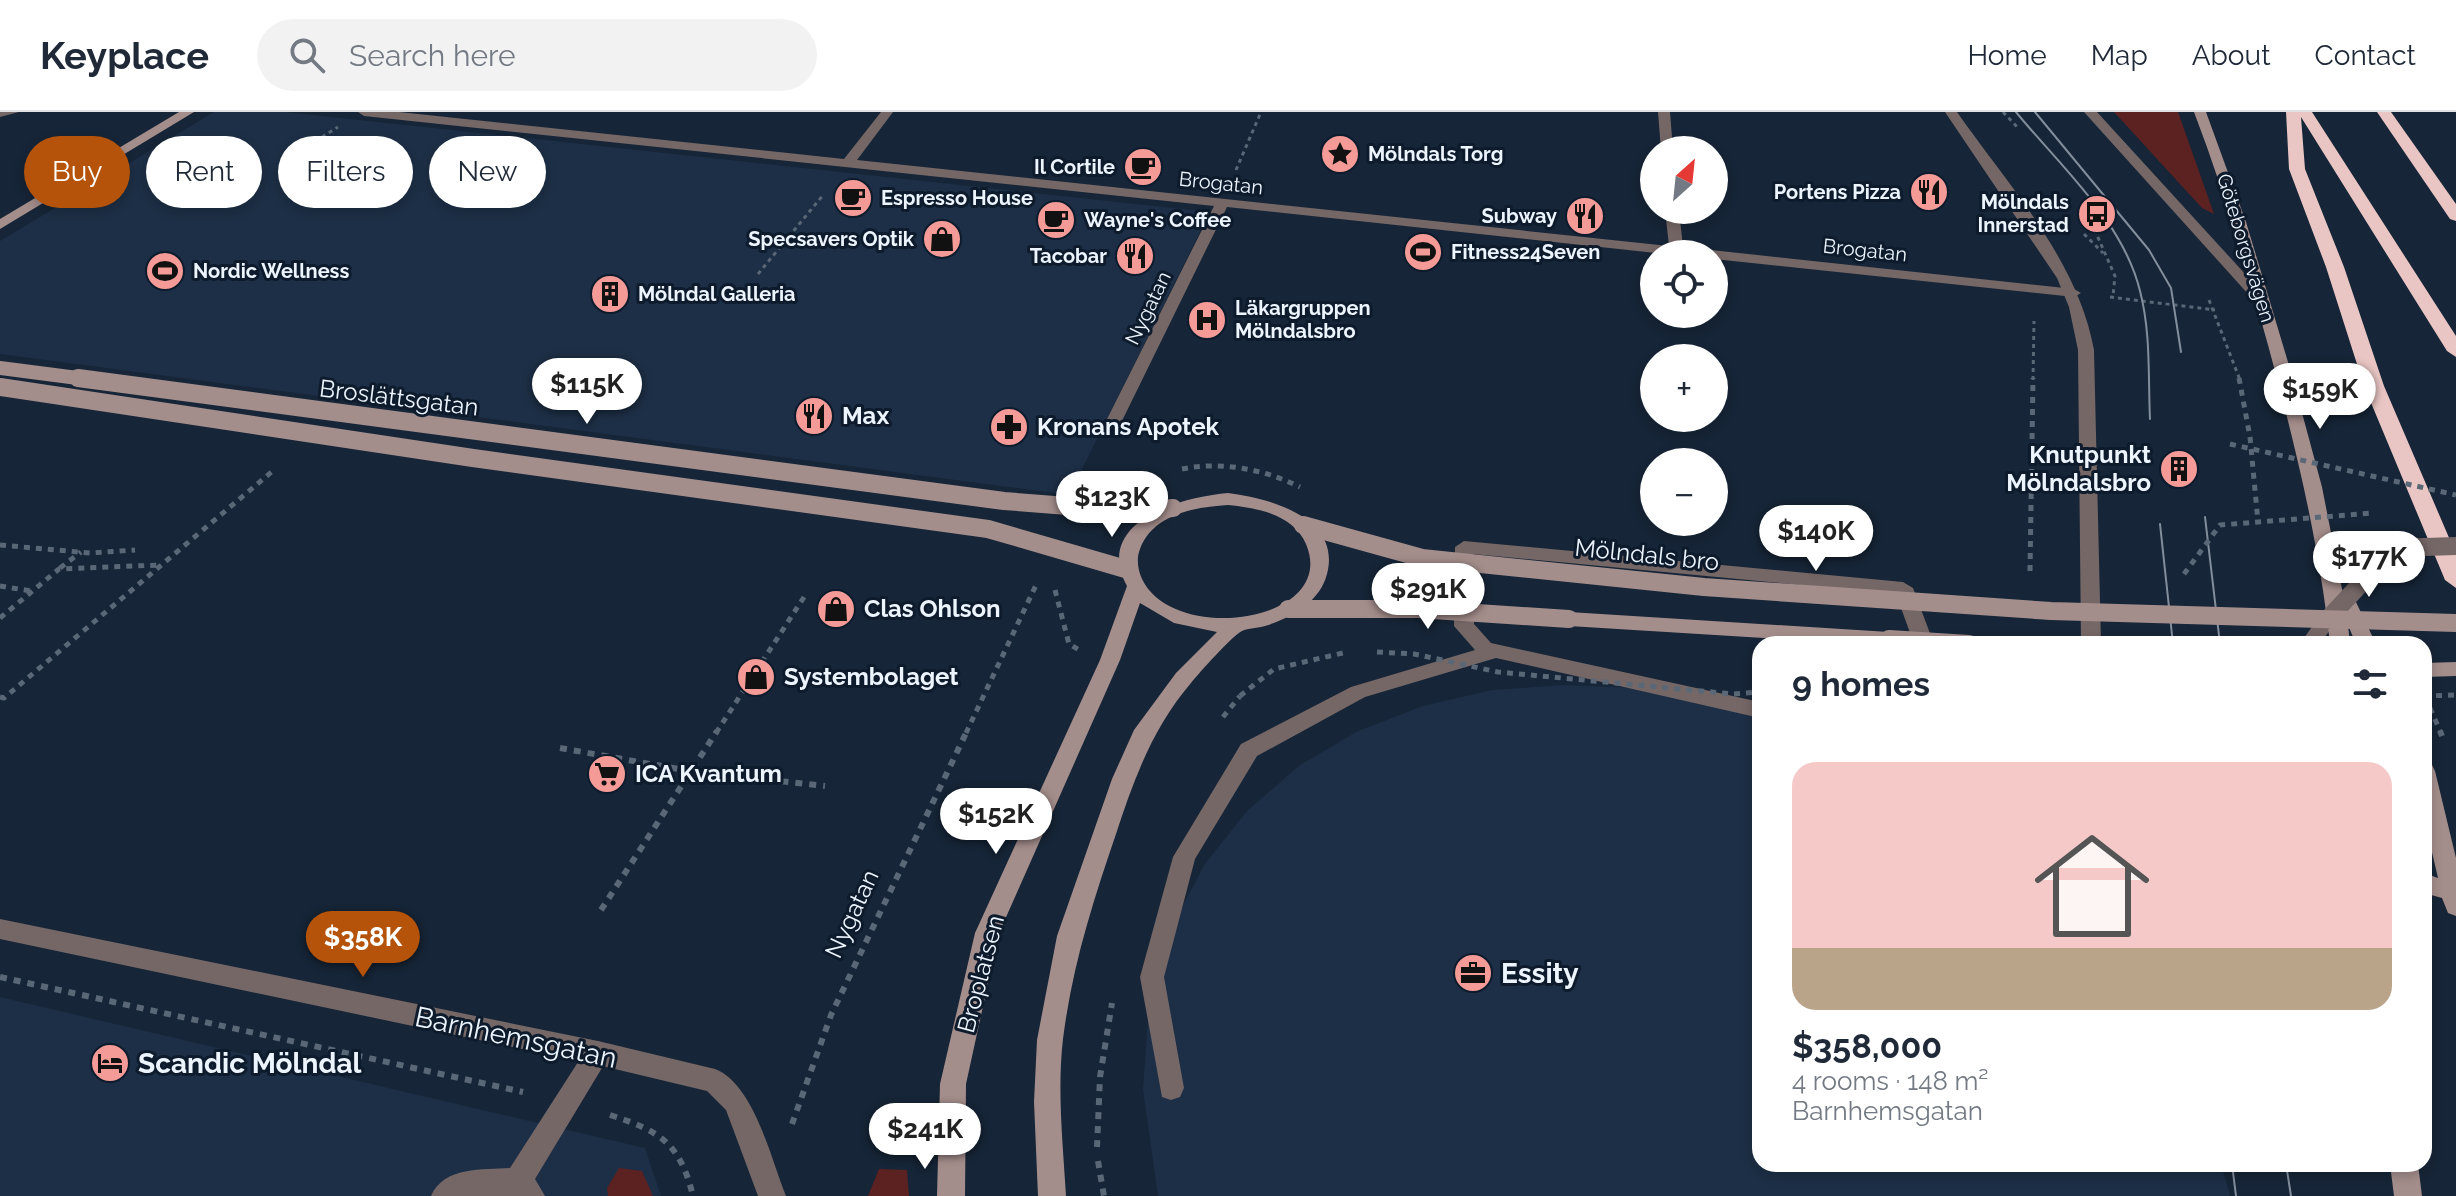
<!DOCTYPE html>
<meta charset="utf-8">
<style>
:root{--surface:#fff;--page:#f2f2f3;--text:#1f2937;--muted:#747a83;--line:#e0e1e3;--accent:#b45309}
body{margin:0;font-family:Raleway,sans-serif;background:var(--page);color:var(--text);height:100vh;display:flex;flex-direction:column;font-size:30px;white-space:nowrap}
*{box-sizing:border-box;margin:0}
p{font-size:26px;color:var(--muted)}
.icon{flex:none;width:44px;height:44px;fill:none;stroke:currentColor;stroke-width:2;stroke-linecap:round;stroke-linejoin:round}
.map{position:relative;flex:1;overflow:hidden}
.side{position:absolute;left:1752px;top:524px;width:680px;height:536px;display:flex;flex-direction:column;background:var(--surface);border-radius:24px;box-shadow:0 4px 12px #0003}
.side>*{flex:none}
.banner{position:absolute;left:24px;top:24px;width:760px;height:72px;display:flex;gap:16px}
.needle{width:52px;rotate:27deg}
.controls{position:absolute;left:1640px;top:24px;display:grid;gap:16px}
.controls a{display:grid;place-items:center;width:88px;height:88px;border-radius:50%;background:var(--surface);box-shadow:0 4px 12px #0003;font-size:40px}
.price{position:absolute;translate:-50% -68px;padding:0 18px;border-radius:28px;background:#fff;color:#222;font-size:26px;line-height:52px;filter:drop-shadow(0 2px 4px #0008)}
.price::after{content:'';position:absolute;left:50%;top:48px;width:24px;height:18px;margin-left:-12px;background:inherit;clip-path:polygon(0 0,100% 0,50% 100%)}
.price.active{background:var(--accent);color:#fff}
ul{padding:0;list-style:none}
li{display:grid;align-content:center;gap:16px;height:424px;padding:0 40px}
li+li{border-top:2px solid var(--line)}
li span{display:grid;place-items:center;height:248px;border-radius:24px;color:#555}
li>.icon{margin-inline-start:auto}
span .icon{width:144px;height:144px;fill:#fffc;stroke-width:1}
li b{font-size:34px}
h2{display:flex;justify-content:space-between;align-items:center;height:96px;padding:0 40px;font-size:34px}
.tag{padding:0 28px;border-radius:36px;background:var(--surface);box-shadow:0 4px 12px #0003;font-size:28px;line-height:72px}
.tag.active{background:var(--accent);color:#fff}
header{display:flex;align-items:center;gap:48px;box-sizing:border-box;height:112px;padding:0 40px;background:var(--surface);border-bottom:2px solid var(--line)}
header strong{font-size:38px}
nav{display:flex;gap:44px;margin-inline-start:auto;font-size:28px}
.search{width:560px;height:72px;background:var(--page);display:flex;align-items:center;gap:20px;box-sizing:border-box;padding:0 28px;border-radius:44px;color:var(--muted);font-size:30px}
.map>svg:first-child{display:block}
.built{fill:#1d2f46}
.green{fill:#5c2121}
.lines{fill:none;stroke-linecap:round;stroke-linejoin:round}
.path-far2{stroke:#5a6777;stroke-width:3;stroke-dasharray:4 4;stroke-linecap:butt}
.path-far1{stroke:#5a6777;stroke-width:5;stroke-dasharray:6 6;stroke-linecap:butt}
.path{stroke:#5a6777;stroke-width:6;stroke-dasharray:7 7;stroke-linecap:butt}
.lane{fill:#756766;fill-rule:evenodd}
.street{fill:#756766;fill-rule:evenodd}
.secondary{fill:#a48e8c;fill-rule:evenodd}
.highway{fill:#e9c6c4;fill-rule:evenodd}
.tram{stroke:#838e9c;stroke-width:2}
.path-bridge{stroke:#5a6777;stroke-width:5;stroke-dasharray:6 6;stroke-linecap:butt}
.lane-bridge{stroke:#756766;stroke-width:18}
.secondary-bridge-far1{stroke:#a48e8c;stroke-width:14}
.secondary-bridge{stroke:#a48e8c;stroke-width:18}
.labels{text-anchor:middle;stroke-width:6;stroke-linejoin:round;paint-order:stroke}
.far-poi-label{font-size:20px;font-weight:bold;fill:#ecf4fe;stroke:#0d1b2c;text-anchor:start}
.far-street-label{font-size:20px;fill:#ecf4fe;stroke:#0d1b2c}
.street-label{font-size:24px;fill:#ecf4fe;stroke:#0d1b2c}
.poi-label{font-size:24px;font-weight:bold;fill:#ecf4fe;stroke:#0d1b2c;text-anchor:start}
.near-poi-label{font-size:28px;font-weight:bold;fill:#ecf4fe;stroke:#0d1b2c;text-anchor:start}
.near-street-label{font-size:28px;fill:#ecf4fe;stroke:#0d1b2c}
</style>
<header>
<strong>Keyplace</strong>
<div class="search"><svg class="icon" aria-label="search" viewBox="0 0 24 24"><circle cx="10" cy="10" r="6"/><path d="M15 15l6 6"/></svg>Search here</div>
<nav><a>Home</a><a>Map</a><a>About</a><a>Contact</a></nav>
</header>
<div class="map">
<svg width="2456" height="1084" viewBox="0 0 2456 1084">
<rect width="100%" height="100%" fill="#162537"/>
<!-- built -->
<g class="built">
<polygon points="214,0 285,0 1210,100 1069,383 0,242 0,129"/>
<polygon points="1564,573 1638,576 1760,604 1760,1052 2221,1052 2230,1084 1158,1084 1143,978 1149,894 1170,819 1204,753 1247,699 1300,653 1358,619 1423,594 1492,578"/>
<polygon points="0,885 645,1036 661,1084 0,1084"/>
</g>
<!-- green -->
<g class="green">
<polygon points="2114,0 2178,0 2214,102 2202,96"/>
<polygon points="619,1056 642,1059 653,1084 608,1084 607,1076"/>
<polygon points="879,1057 907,1058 909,1084 868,1084"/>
</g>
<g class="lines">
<!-- path-far2 -->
<g class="path-far2">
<polyline points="2003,0 2019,17"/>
<polyline points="322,25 338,15"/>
<polyline points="1236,58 1261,0"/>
<polyline points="2088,103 2115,164 2113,184"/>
<polyline points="2084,122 2103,141"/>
<polyline points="758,162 824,82"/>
<polyline points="2110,185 2215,198"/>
<polyline points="2209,188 2240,268"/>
<polyline points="2033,268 2034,209"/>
</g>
<!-- path-far1 -->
<g class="path-far1">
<polyline points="2239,266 2250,325 2258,410"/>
<polyline points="0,433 90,441 135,438"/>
<polyline points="60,456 81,440"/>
<polyline points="2030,459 2033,266"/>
<polyline points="0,474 31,479"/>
<polyline points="0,506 59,457 160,453"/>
<polyline points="0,585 4,586 275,357"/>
<polyline points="2430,596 2441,621"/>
<polyline points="1223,605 1240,584"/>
<polyline points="716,621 806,482"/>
<polyline points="966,621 1037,471"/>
</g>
<!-- path -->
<g class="path">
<polyline points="2440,619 2442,624"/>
<polyline points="560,636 690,659 825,674"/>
<polyline points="601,798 717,619"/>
<polyline points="0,865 523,980"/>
<path d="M610 1003C660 1019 680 1031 693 1084"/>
<polyline points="792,1012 831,903 967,619"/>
<polyline points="1097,1035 1100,965 1112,891"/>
<polyline points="1098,1049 1104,1084"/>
</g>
<!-- lane -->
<g class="lane">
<path d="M1945 0H1957C2008 73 2078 148 2094 238L2101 532H2081L2078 238 2069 195 2057 166Z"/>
<polygon points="2084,0 2097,0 2268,187 2268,193 2258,193"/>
<polygon points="1464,429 1903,470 1913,476 1934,532 1914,532 1896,482 1473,442 1474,512 1491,531 1760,590 1760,606 1496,546 1365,585 1257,644 1195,747 1164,865 1184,976 1180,985 1171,988 1162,985 1140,865 1173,745 1241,632 1351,575 1475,538 1454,514 1455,435"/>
<polygon points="2327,501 2337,508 2320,532 2300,532 2320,503"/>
<path d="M598 929 607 933 611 941 535 1067 545 1084H431C444 1054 483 1058 510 1056L589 933Z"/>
</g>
<!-- street -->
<g class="street">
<polygon points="0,0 19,0 0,5"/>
<polygon points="358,0 399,0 844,47 881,0 893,0 857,48 1669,134 1665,98 1679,98 1683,135 2074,177 2081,181 2074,185 1714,147 1714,142 1665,142 1227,95 1117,319 1109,324 1101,319 1214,94 364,4"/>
<polygon points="1658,0 1670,0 1673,38 1661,38"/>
<path d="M0 807 598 929 715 957C754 972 771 1047 786 1084H758L726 998 707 979 598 953 0 827Z"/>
</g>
<!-- secondary -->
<g class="secondary">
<polygon points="179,0 194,0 0,117 0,107"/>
<path d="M2194 0H2206L2246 110 2291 260 2322 375 2344 487 2355 488 2376 532H2356L2348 513 2350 532H2330C2319 430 2295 332 2268 233 2246 154 2223 76 2194 0Z"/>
<path d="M1228 381C1268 386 1342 405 1327 462 1320 490 1291 506 1265 514 1258 516 1248 516 1242 519 1232 524 1199 561 1191 571 1153 615 1134 667 1116 722 1093 789 1072 855 1063 927 1057 979 1063 1032 1066 1084H1038L1034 990 1037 928 1057 824 1112 667 1134 618 1176 561 1217 520 1174 511 1140 491 1120 548 999 821 966 972 965 1084H937L940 972 975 821 1100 548 1127 474C1092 409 1182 385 1228 381ZM1228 393C1257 396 1293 402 1306 432 1339 510 1174 534 1142 467 1138 458 1136 447 1140 437 1153 402 1195 395 1228 393Z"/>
<polygon points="1569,500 1889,520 1899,527 1896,532 1859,532 1569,514 1559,507"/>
<polygon points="2456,550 2456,564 2424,565 2424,551"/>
<polygon points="2424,651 2432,653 2435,659 2456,746 2456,804 2448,801 2442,786 2424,781 2424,761 2438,766 2424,706"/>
<polygon points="2390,1052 2418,1052 2422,1084 2394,1084"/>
</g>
<!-- highway -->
<g class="highway">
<polygon points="2286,0 2312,0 2456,224 2456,245 2447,239 2301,5 2305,57 2344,155 2384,274 2456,442 2456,476 2445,468 2364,274 2326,155 2289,57"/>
<polygon points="2377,0 2391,0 2456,92 2456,109 2450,107"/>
</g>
<!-- tram -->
<g class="tram">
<path d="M2016 0C2060 54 2123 109 2140 179 2151 221 2148 265 2150 307"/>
<polyline points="2035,0 2149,138 2171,176 2181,240"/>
<polyline points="2205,405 2220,532"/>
<polyline points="2160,412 2173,532"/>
<polyline points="2232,1052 2236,1084"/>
<polyline points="2286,1052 2291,1084"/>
</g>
<!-- path-bridge -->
<g class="path-bridge">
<polyline points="2230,332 2456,383"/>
<path d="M1182 357C1222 349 1263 357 1300 375"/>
<polyline points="2184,462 2220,413 2373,401"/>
<polyline points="1055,478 1069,532 1081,539"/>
<polyline points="1377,540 1414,542 1498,560 1733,582 1760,580"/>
<polyline points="1240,584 1274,557 1347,540"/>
<polyline points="2424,584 2456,583"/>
</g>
<!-- lane-bridge -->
<polyline class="lane-bridge" points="2327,508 2394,436 2456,434"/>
<!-- secondary-bridge-far1 -->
<polyline class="secondary-bridge-far1" points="0,256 93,268"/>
<!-- secondary-bridge -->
<g class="secondary-bridge">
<polyline points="78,266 1004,389 1132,399 1173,396"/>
<polyline points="0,275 473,346 988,417 1129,458"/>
<polyline points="1303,413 1422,446 1704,475 2051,499 2456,511"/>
<polyline points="1288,497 1418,497 1569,507"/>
<polyline points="1889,527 1969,532"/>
</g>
</g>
<!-- icons -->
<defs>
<symbol id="sight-disc" viewBox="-11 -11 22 22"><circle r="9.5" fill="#f59b97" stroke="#0d1b2c"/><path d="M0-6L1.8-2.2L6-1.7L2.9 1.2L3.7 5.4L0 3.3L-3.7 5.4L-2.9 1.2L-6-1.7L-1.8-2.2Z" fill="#111"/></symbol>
<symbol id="cafe-disc" viewBox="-11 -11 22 22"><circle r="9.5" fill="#f59b97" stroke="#0d1b2c"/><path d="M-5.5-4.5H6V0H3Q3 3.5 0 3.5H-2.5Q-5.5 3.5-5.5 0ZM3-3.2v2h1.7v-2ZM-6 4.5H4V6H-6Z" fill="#111"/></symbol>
<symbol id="restaurant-disc" viewBox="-11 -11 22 22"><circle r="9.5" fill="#f59b97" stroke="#0d1b2c"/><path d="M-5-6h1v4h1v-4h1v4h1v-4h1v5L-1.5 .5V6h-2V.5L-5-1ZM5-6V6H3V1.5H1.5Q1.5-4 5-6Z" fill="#111"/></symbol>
<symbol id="bus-disc" viewBox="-11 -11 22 22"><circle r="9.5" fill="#f59b97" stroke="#0d1b2c"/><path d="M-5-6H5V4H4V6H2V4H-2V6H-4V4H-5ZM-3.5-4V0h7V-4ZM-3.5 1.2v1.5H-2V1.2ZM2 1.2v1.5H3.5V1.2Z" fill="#111"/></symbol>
<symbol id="shop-disc" viewBox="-11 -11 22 22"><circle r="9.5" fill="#f59b97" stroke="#0d1b2c"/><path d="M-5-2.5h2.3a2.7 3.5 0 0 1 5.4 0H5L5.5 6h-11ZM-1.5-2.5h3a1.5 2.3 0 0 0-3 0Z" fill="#111"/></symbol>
<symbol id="stadium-disc" viewBox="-11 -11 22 22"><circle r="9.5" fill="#f59b97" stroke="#0d1b2c"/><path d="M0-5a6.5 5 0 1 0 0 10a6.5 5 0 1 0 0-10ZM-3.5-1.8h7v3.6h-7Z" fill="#111"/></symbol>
<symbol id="building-disc" viewBox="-11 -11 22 22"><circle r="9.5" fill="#f59b97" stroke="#0d1b2c"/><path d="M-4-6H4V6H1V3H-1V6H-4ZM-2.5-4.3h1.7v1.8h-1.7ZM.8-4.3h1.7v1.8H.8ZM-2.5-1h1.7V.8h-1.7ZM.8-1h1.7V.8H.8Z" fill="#111"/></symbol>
<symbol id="hospital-disc" viewBox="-11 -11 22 22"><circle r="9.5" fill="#f59b97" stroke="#0d1b2c"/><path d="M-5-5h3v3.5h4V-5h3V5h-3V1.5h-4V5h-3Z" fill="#111"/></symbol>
<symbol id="pharmacy-disc" viewBox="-11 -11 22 22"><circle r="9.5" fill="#f59b97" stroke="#0d1b2c"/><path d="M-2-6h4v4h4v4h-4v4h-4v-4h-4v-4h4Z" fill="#111"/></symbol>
<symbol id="supermarket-disc" viewBox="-11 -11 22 22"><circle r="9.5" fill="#f59b97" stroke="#0d1b2c"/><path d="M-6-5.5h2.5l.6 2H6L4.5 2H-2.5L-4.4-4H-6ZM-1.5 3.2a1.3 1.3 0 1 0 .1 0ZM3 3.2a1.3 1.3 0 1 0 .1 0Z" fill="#111"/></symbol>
<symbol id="office-disc" viewBox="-11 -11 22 22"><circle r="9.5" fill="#f59b97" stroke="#0d1b2c"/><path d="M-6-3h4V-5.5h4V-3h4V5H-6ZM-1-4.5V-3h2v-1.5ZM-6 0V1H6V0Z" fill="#111"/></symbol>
<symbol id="hotel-disc" viewBox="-11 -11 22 22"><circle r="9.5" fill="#f59b97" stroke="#0d1b2c"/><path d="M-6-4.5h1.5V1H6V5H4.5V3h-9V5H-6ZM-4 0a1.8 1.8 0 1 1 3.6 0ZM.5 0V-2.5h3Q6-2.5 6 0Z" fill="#111"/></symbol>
</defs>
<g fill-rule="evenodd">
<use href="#sight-disc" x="1318" y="20" width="44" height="44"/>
<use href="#cafe-disc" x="1121" y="33" width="44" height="44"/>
<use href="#restaurant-disc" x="1907" y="58" width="44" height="44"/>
<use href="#cafe-disc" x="831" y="64" width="44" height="44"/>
<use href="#bus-disc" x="2075" y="80" width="44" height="44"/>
<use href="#restaurant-disc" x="1563" y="82" width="44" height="44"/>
<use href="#cafe-disc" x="1034" y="86" width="44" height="44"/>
<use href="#shop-disc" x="920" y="105" width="44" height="44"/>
<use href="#stadium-disc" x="1401" y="118" width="44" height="44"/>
<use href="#restaurant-disc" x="1113" y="122" width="44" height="44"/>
<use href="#stadium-disc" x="143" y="137" width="44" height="44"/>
<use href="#building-disc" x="588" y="160" width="44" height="44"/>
<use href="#hospital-disc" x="1185" y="186" width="44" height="44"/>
<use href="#restaurant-disc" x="792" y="282" width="44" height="44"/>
<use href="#pharmacy-disc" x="987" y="293" width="44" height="44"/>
<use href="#building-disc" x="2157" y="335" width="44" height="44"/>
<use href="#shop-disc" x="814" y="475" width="44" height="44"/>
<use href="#shop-disc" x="734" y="543" width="44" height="44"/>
<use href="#supermarket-disc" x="585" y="640" width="44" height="44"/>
<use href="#office-disc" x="1451" y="839" width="44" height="44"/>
<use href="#hotel-disc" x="88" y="929" width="44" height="44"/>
</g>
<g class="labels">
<!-- far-poi labels -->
<g class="far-poi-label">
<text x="1368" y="49">Mölndals Torg</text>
<text x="1115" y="62" text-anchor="end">Il Cortile</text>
<text x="1901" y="87" text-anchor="end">Portens Pizza</text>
<text x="881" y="93">Espresso House</text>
<text x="2069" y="97" text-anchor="end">Mölndals<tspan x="2069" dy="23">Innerstad</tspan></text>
<text x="1557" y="111" text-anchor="end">Subway</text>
<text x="1084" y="115">Wayne's Coffee</text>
<text x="914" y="134" text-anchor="end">Specsavers Optik</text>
<text x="1451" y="147">Fitness24Seven</text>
<text x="1107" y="151" text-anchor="end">Tacobar</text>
<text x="193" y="166">Nordic Wellness</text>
<text x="638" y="189">Mölndal Galleria</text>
<text x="1235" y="203">Läkargruppen<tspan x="1235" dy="23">Mölndalsbro</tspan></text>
</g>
<!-- far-street labels -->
<g class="far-street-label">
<text transform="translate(1221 71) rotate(6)" y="7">Brogatan</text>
<text transform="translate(2246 136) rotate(73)" y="7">Göteborgsvägen</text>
<text transform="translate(1865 138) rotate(6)" y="7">Brogatan</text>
<text transform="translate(1148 196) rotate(-64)" y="7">Nygatan</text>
</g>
<!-- street labels -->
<g class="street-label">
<text transform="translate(399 286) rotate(7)" y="8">Broslättsgatan</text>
<text transform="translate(1647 443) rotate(6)" y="8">Mölndals bro</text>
<text transform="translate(852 802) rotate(-65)" y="8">Nygatan</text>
<text transform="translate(981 862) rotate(-75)" y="8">Broplatsen</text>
</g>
<!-- poi labels -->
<g class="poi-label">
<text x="842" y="312">Max</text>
<text x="1037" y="323">Kronans Apotek</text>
<text x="2151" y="351" text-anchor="end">Knutpunkt<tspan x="2151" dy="28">Mölndalsbro</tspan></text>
<text x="864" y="505">Clas Ohlson</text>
<text x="784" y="573">Systembolaget</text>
<text x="635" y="670">ICA Kvantum</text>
</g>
<!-- near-poi labels -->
<g class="near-poi-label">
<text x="1501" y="871">Essity</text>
<text x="138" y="961">Scandic Mölndal</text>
</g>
<!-- near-street labels -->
<g class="near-street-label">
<text transform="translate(516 925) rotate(12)" y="10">Barnhemsgatan</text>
</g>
</g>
</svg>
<div class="controls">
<a><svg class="needle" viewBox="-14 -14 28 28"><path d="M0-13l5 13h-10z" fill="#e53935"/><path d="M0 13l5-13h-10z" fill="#747a83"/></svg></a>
<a><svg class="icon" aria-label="locate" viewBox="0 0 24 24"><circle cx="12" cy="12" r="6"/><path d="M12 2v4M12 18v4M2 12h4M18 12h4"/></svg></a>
<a>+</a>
<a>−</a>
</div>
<b class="price" style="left:587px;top:314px">$115K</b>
<b class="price" style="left:2320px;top:319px">$159K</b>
<b class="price" style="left:1112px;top:427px">$123K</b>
<b class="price" style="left:1816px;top:461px">$140K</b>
<b class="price" style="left:2369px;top:487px">$177K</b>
<b class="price" style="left:1428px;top:519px">$291K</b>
<b class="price" style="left:996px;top:744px">$152K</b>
<b class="price active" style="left:363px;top:867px">$358K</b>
<b class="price" style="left:925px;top:1059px">$241K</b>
<div class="banner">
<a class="tag active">Buy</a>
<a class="tag">Rent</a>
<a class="tag">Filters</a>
<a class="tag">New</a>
</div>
<section class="side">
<h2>9 homes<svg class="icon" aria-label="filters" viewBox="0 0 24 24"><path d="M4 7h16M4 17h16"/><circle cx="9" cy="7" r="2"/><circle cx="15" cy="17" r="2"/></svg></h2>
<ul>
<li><span style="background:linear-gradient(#f6c9c9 75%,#b9a48a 0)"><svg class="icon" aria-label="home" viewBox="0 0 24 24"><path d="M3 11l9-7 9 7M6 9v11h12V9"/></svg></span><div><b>$358,000</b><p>4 rooms · 148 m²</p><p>Barnhemsgatan</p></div></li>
</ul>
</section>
</div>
